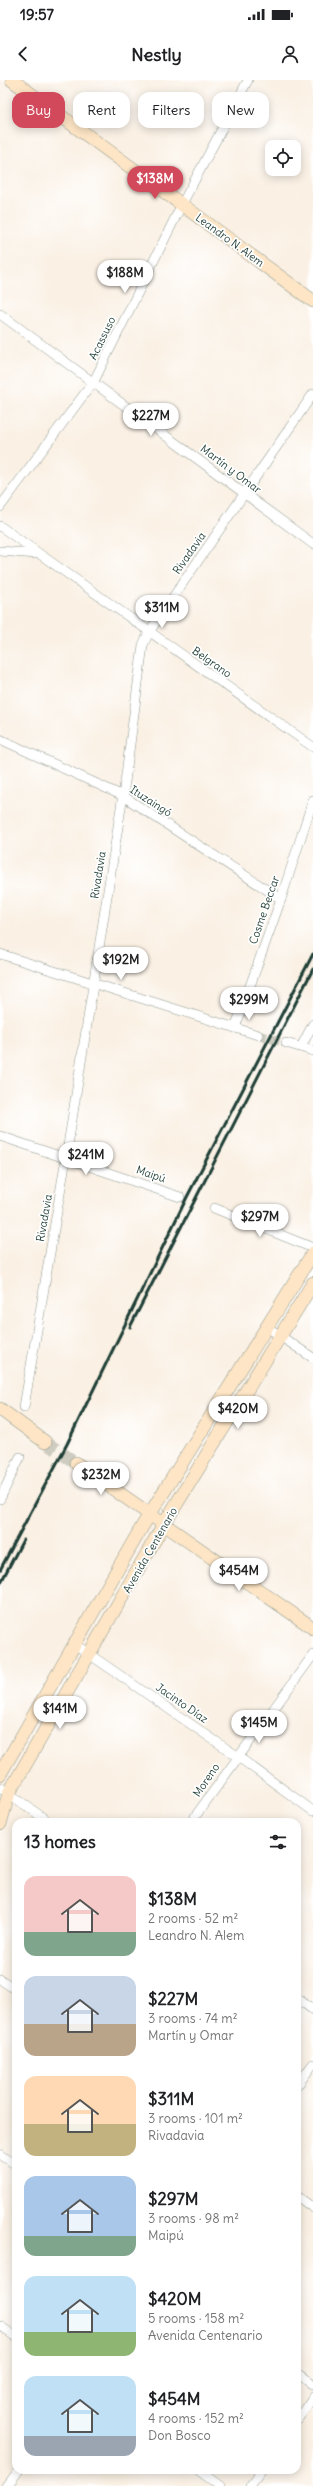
<!DOCTYPE html>
<meta charset="utf-8">
<style>
:root{--surface:#fff;--page:#f2f2f2;--text:#202124;--muted:#757577;--accent:#d1495b}
body{margin:0;font-family:Delius,sans-serif;background:var(--page);color:var(--text);height:100vh;display:flex;flex-direction:column;font-size:15px;white-space:nowrap}
*{box-sizing:border-box;margin:0}
p{font-size:13px;color:var(--muted)}
.icon{flex:none;width:22px;height:22px;fill:none;stroke:currentColor;stroke-width:2;stroke-linecap:round;stroke-linejoin:round}
.map{position:relative;flex:1;overflow:hidden}
.panel{position:absolute;left:12px;top:1738px;width:289px;height:656px;display:flex;flex-direction:column;background:var(--surface);border-radius:12px;box-shadow:0 2px 10px #0003}
.panel>*{flex:none}
.banner{position:absolute;left:12px;top:12px;width:289px;height:36px;display:flex;gap:8px}
.controls{position:absolute;left:265px;top:60px;display:grid;gap:8px}
.controls a{display:grid;place-items:center;width:36px;height:36px;border-radius:8px;background:var(--surface);box-shadow:0 2px 10px #0003;font-size:20px}
.price{position:absolute;translate:-50% -34px;padding:0 9px;border-radius:14px;background:#fff;color:#222;font-size:13px;line-height:26px;filter:drop-shadow(0 1px 2px #0008)}
.price::after{content:'';position:absolute;left:50%;top:24px;width:12px;height:9px;margin-left:-6px;background:inherit;clip-path:polygon(0 0,100% 0,50% 100%)}
.price.active{background:var(--accent);color:#fff}
ul{padding:0;list-style:none}
li{display:flex;align-items:center;gap:12px;height:100px;padding:0 12px}
li span{display:grid;place-items:center;flex:none;width:112px;height:80px;border-radius:12px;color:#555}
li>.icon{margin-inline-start:auto}
span .icon{width:48px;height:48px;fill:#fffc;stroke-width:1}
li b{font-size:17px}
h2{display:flex;justify-content:space-between;align-items:center;height:48px;padding:0 12px;font-size:17px}
.chip{padding:0 14px;border-radius:12px;background:var(--surface);box-shadow:0 2px 10px #0003;font-size:14px;line-height:36px}
.chip.active{background:var(--accent);color:#fff}
.status{display:flex;justify-content:space-between;align-items:center;height:28px;padding:0 20px;background:var(--surface);direction:ltr}
.status svg{height:11px;fill:currentColor}
header{display:flex;justify-content:space-between;align-items:center;height:52px;padding:0 12px;background:var(--surface);font-size:18px;font-weight:700}
.map>svg:first-child{display:block}
.lines{fill:none;stroke-linecap:round;stroke-linejoin:round}
.street-tunnel{stroke:#ceccc0;stroke-width:9;stroke-dasharray:9 4.5;stroke-linecap:butt}
.secondary-tunnel{stroke:#ceccc0;stroke-width:13;stroke-dasharray:13 6;stroke-linecap:butt}
.street-casing{stroke:#8c968c;stroke-width:10}
.secondary-casing{stroke:#8c968c;stroke-width:14}
.street{stroke:#fff;stroke-width:9}
.secondary{stroke:#fde5c5;stroke-width:13}
.rail{stroke:#1f3d34;stroke-width:3}
.labels{text-anchor:middle;stroke-width:3.5;stroke-linejoin:round;paint-order:stroke}
.street-label{font-size:11px;fill:#1f3d34;stroke:#fff}
</style>
<div class="status"><b>19:57</b><svg viewBox="0 0 49 12"><path d="M0 12V9h3v3zM5 12V6h3v6zM10 12V3h3v9zM15 12V0h3v12zM26 1h20v11H26zM47 4h2v5h-2z"/></svg></div>
<header><svg class="icon" aria-label="back" viewBox="0 0 24 24"><path d="M15 5l-7 7 7 7"/></svg>Nestly<svg class="icon" aria-label="person" viewBox="0 0 24 24"><circle cx="12" cy="8" r="4"/><path d="M4 21q1-7 8-7t8 7"/></svg></header>
<div class="map">
<svg width="313" height="2406" viewBox="0 0 313 2406">
<rect width="100%" height="100%" fill="#fff"/>
<filter id="ink" filterUnits="userSpaceOnUse"><feTurbulence type="fractalNoise" baseFrequency=".025" numOctaves="2"/><feDisplacementMap in="SourceGraphic" scale="8" xChannelSelector="R" yChannelSelector="G"/><feConvolveMatrix kernelMatrix="1 2 1 2 8 2 1 2 1" color-interpolation-filters="sRGB"/></filter>
<filter id="wash" filterUnits="userSpaceOnUse"><feTurbulence type="fractalNoise" baseFrequency=".012" numOctaves="4" result="noise"/><feDisplacementMap in="SourceGraphic" scale="16" xChannelSelector="R" yChannelSelector="G"/><feGaussianBlur stdDeviation="0.9" result="paint"/><feColorMatrix in="noise" values="0 0 0 0 0 0 0 0 0 0 0 0 0 0 0 0 0 1.4 0 .05"/><feComposite in="paint" operator="in"/></filter>
<g filter="url(#wash)">
<rect width="100%" height="100%" fill="#faf0e3"/>
</g>
<g filter="url(#ink)">
<g class="lines">
<!-- street-tunnel -->
<polyline class="street-tunnel" points="258,955 286,963"/>
<!-- secondary-tunnel -->
<polyline class="secondary-tunnel" points="45,1362 76,1383"/>
<defs>
<g id="street">
<polyline points="0,234 313,464"/>
<polyline points="0,427 94,301 182,124 248,0"/>
<polyline points="0,446 313,667"/>
<polyline points="0,471 37,474"/>
<polyline points="0,659 123,716 281,819"/>
<polyline points="0,874 258,955"/>
<polyline points="235,948 281,819 313,720"/>
<polyline points="286,963 313,971"/>
<polyline points="301,967 313,944"/>
<polyline points="0,1056 180,1117"/>
<polyline points="214,1128 313,1168"/>
<polyline points="267,1247 313,1278"/>
<polyline points="24,1327 66,1078 125,702 143,565 149,552 313,314"/>
<polyline points="0,1419 20,1377"/>
<polyline points="76,1565 237,1676 313,1731"/>
<polyline points="0,1707 49,1742"/>
<polyline points="191,1742 313,1575"/>
<polyline points="0,1899 16,1910"/>
<polyline points="297,1918 313,1930"/>
<polyline points="297,2006 313,1984"/>
<polyline points="0,2074 16,2085"/>
<polyline points="297,2116 313,2128"/>
<polyline points="0,2246 16,2257"/>
<polyline points="297,2293 313,2305"/>
<polyline points="297,2340 313,2317"/>
<polyline points="198,2390 220,2406"/>
<polyline points="7,2406 19,2390"/>
<polyline points="250,2406 262,2390"/>
</g>
<g id="secondary">
<polyline points="12,0 313,221"/>
<polyline points="0,1329 45,1362"/>
<polyline points="76,1383 313,1548"/>
<polyline points="0,1694 143,1445 313,1173"/>
<polyline points="0,1744 9,1713 164,1444 313,1203"/>
</g>
</defs>
<!-- street casing -->
<use href="#street" class="street-casing"/>
<!-- secondary casing -->
<use href="#secondary" class="secondary-casing"/>
<!-- street -->
<use href="#street" class="street"/>
<!-- secondary -->
<use href="#secondary" class="secondary"/>
<!-- rail -->
<g class="rail">
<polyline points="130,1247 313,889"/>
<polyline points="0,1490 67,1364 187,1117 313,874"/>
<polyline points="0,1504 23,1460"/>
</g>
</g>
</g>
<g class="labels">
<!-- street labels -->
<g class="street-label">
<text transform="translate(230 160) rotate(36)" y="4">Leandro N. Alem</text>
<text transform="translate(102 258) rotate(-64)" y="4">Acassuso</text>
<text transform="translate(231 389) rotate(37)" y="4">Martín y Omar</text>
<text transform="translate(189 473) rotate(-55)" y="4">Rivadavia</text>
<text transform="translate(212 582) rotate(35)" y="4">Belgrano</text>
<text transform="translate(151 721) rotate(33)" y="4">Ituzaingó</text>
<text transform="translate(98 795) rotate(-81)" y="4">Rivadavia</text>
<text transform="translate(264 830) rotate(-71)" y="4">Cosme Beccar</text>
<text transform="translate(151 1094) rotate(19)" y="4">Maipú</text>
<text transform="translate(44 1138) rotate(-80)" y="4">Rivadavia</text>
<text transform="translate(150 1470) rotate(-60)" y="4">Avenida Centenario</text>
<text transform="translate(182 1623) rotate(35)" y="4">Jacinto Díaz</text>
<text transform="translate(206 1700) rotate(-56)" y="4">Moreno</text>
</g>
</g>
</svg>
<div class="controls">
<a><svg class="icon" aria-label="locate" viewBox="0 0 24 24"><circle cx="12" cy="12" r="6"/><path d="M12 2v4M12 18v4M2 12h4M18 12h4"/></svg></a>
</div>
<b class="price active" style="left:155px;top:120px">$138M</b>
<b class="price" style="left:125px;top:214px">$188M</b>
<b class="price" style="left:151px;top:357px">$227M</b>
<b class="price" style="left:162px;top:549px">$311M</b>
<b class="price" style="left:121px;top:901px">$192M</b>
<b class="price" style="left:249px;top:941px">$299M</b>
<b class="price" style="left:86px;top:1096px">$241M</b>
<b class="price" style="left:260px;top:1158px">$297M</b>
<b class="price" style="left:238px;top:1350px">$420M</b>
<b class="price" style="left:101px;top:1416px">$232M</b>
<b class="price" style="left:239px;top:1512px">$454M</b>
<b class="price" style="left:60px;top:1650px">$141M</b>
<b class="price" style="left:259px;top:1664px">$145M</b>
<div class="banner">
<a class="chip active">Buy</a>
<a class="chip">Rent</a>
<a class="chip">Filters</a>
<a class="chip">New</a>
</div>
<section class="panel">
<h2>13 homes<svg class="icon" aria-label="filters" viewBox="0 0 24 24"><path d="M4 7h16M4 17h16"/><circle cx="9" cy="7" r="2"/><circle cx="15" cy="17" r="2"/></svg></h2>
<ul>
<li><span style="background:linear-gradient(#f6c9c9 70%,#7fa58c 0)"><svg class="icon" aria-label="home" viewBox="0 0 24 24"><path d="M3 11l9-7 9 7M6 9v11h12V9"/></svg></span><div><b>$138M</b><p>2 rooms · 52 m²</p><p>Leandro N. Alem</p></div></li>
<li><span style="background:linear-gradient(#c9d6e8 60%,#b9a48a 0)"><svg class="icon" aria-label="home" viewBox="0 0 24 24"><path d="M3 11l9-7 9 7M6 9v11h12V9"/></svg></span><div><b>$227M</b><p>3 rooms · 74 m²</p><p>Martín y Omar</p></div></li>
<li><span style="background:linear-gradient(#ffd9b3 60%,#c2b280 0)"><svg class="icon" aria-label="home" viewBox="0 0 24 24"><path d="M3 11l9-7 9 7M6 9v11h12V9"/></svg></span><div><b>$311M</b><p>3 rooms · 101 m²</p><p>Rivadavia</p></div></li>
<li><span style="background:linear-gradient(#a9c7e8 75%,#7fa58c 0)"><svg class="icon" aria-label="home" viewBox="0 0 24 24"><path d="M3 11l9-7 9 7M6 9v11h12V9"/></svg></span><div><b>$297M</b><p>3 rooms · 98 m²</p><p>Maipú</p></div></li>
<li><span style="background:linear-gradient(#bfe0f5 70%,#8fb573 0)"><svg class="icon" aria-label="home" viewBox="0 0 24 24"><path d="M3 11l9-7 9 7M6 9v11h12V9"/></svg></span><div><b>$420M</b><p>5 rooms · 158 m²</p><p>Avenida Centenario</p></div></li>
<li><span style="background:linear-gradient(#bfe0f5 75%,#9aa5b1 0)"><svg class="icon" aria-label="home" viewBox="0 0 24 24"><path d="M3 11l9-7 9 7M6 9v11h12V9"/></svg></span><div><b>$454M</b><p>4 rooms · 152 m²</p><p>Don Bosco</p></div></li>
</ul>
</section>
</div>
